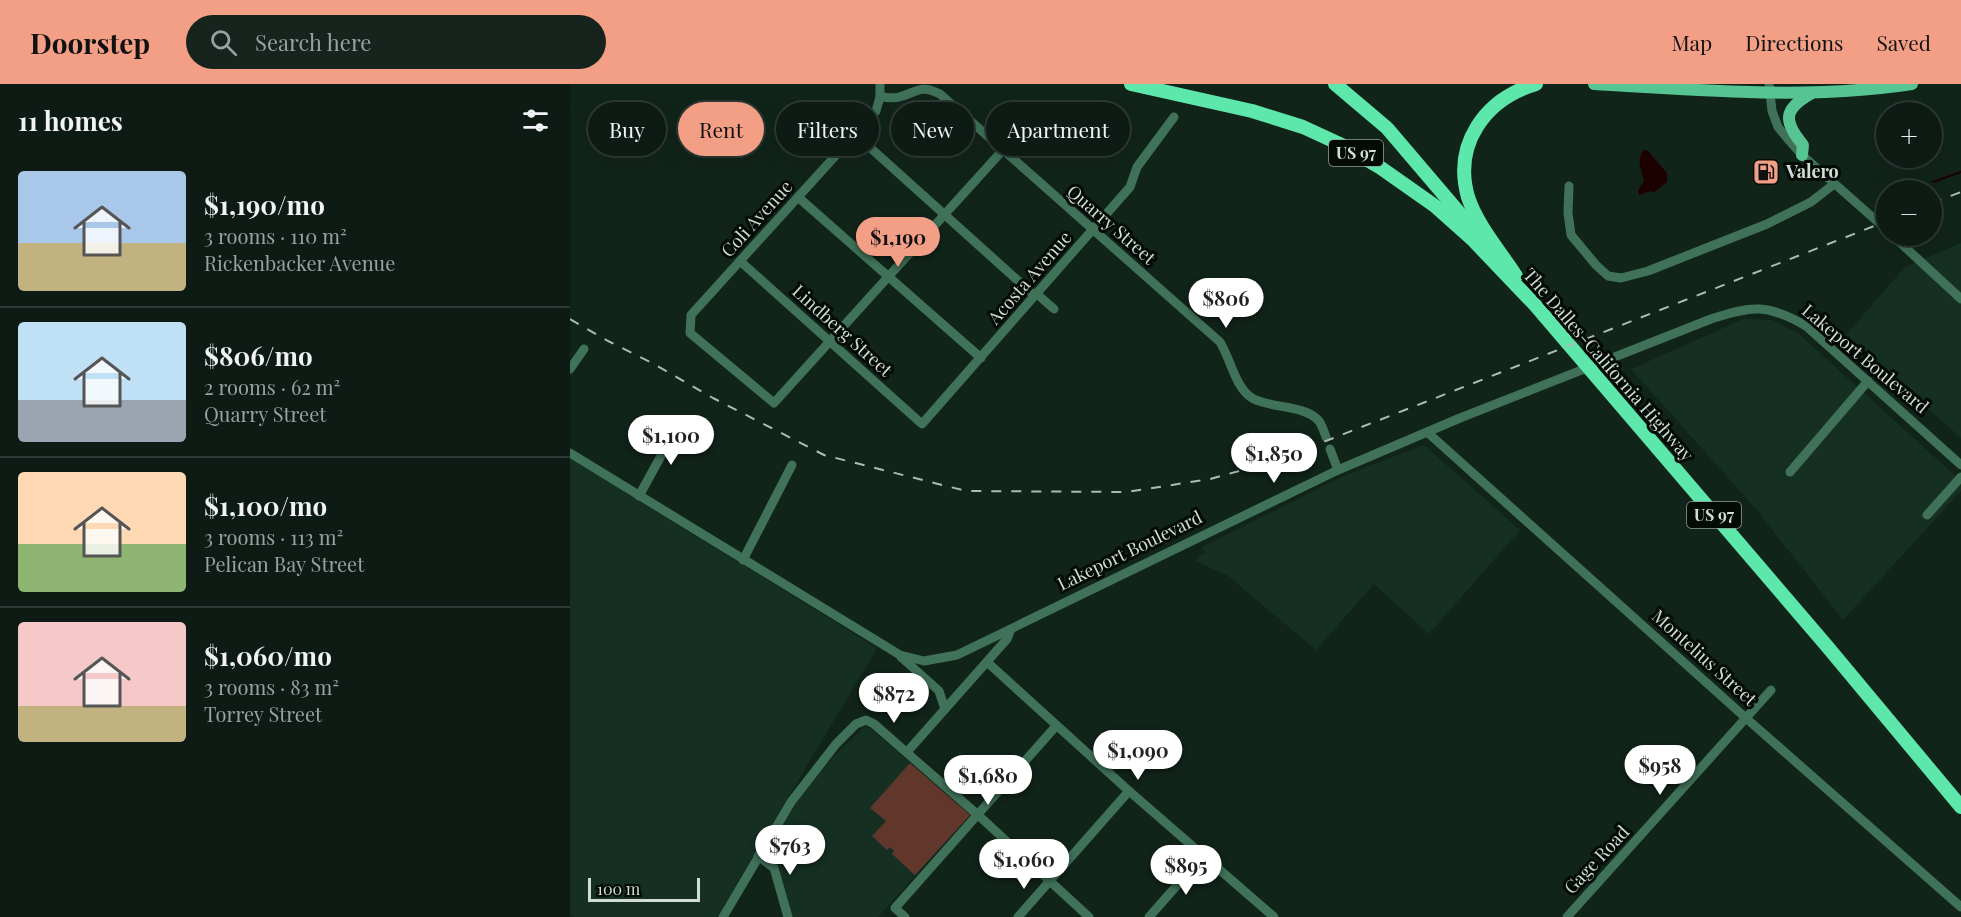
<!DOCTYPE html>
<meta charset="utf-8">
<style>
:root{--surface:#0d1b14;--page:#16241d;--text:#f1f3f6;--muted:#9aa1a0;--line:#2d3934;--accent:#f39f86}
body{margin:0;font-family:"Playfair Display",serif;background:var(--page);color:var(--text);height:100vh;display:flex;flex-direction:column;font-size:22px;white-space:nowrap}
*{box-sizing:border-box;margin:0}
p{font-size:20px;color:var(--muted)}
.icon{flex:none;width:33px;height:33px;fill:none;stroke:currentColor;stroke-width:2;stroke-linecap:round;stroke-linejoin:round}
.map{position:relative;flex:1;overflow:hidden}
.drawer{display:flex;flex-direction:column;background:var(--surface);width:570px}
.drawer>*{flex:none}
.hud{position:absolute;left:18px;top:18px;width:570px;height:54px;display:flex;gap:12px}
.buttons{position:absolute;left:1306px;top:18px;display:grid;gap:12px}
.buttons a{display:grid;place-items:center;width:66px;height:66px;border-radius:50%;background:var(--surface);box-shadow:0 6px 24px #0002,0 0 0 2px var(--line);font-size:30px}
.scale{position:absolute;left:18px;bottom:15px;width:112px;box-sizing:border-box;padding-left:6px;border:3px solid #d1dcd6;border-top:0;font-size:16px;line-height:21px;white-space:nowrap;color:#d1dcd6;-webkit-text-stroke:4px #040b07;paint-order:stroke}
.price{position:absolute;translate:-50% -51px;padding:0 14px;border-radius:21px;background:#fff;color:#222;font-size:20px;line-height:39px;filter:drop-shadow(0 2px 3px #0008)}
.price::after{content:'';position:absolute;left:50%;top:36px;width:18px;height:14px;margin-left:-9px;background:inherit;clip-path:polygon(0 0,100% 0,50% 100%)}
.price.on{background:var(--accent);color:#111}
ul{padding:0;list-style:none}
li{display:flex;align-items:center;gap:18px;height:150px;padding:0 18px}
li+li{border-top:2px solid var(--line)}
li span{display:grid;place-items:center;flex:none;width:168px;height:120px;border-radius:6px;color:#555}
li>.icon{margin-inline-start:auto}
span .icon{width:72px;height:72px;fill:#fffc;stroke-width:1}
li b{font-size:26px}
h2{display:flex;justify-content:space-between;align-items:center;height:72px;padding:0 18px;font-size:26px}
.pill{padding:0 21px;border-radius:27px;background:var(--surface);box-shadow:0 6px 24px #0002,0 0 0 2px var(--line);font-size:21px;line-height:54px}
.pill.on{background:var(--accent);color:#111}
header{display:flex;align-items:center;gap:36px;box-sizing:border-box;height:84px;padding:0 30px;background:var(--accent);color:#111}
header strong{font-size:28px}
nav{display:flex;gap:33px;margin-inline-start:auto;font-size:21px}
.search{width:420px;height:54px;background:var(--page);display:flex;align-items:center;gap:15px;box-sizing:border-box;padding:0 21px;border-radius:33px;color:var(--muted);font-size:22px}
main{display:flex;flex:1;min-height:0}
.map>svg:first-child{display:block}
.built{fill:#153023}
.green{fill:#60372a}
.water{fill:#1d0000}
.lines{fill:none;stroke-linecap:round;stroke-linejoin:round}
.stream{stroke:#1d0000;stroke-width:2}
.minor{stroke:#407259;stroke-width:9}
.major{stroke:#56c593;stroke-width:12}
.highway{stroke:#5de7aa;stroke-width:14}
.rail{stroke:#aebbb4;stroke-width:2;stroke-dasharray:10 10;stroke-linecap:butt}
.labels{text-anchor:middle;stroke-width:6;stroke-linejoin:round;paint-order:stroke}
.shield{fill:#040b07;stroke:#949d98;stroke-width:1.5}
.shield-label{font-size:16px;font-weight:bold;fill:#d1dcd6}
.poi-label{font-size:18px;font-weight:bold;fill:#d1dcd6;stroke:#040b07;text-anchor:start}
.street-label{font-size:18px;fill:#d1dcd6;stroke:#040b07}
</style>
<header>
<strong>Doorstep</strong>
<div class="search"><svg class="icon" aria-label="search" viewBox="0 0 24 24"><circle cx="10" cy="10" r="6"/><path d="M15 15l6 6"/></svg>Search here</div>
<nav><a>Map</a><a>Directions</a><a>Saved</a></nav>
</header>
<main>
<section class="drawer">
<h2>11 homes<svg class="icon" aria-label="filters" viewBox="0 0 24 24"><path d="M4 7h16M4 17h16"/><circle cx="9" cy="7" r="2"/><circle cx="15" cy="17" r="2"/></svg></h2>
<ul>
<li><span style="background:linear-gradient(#a9c7e8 60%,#c2b280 0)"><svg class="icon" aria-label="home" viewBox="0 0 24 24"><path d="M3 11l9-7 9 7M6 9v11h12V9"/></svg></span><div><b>$1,190/mo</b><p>3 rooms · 110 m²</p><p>Rickenbacker Avenue</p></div></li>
<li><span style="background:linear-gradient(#bfe0f5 65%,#9aa5b1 0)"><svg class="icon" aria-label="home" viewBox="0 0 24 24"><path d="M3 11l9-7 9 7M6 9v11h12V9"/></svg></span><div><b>$806/mo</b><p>2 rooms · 62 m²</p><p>Quarry Street</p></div></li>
<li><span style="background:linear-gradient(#ffd9b3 60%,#8fb573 0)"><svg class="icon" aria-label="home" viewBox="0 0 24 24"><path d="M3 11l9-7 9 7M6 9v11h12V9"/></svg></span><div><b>$1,100/mo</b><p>3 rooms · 113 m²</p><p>Pelican Bay Street</p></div></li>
<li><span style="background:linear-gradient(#f6c9c9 70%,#c2b280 0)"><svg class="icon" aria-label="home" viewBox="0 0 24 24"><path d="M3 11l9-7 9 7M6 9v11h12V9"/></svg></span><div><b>$1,060/mo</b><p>3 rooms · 83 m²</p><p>Torrey Street</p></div></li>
</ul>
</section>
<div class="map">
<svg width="1391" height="833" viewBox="0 0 1391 833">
<rect width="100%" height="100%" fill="#11241a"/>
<!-- built -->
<g class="built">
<polygon points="1391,159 1391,354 1276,251 1335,183"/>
<polygon points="1174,235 1202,236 1229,250 1391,397 1391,407 1273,536 1186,425 1061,285"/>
<polygon points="854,361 950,446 859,550 804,500 746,566 657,491 625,477 629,472 635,469 632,463 771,393"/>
<polygon points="0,374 307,564 147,833 4,833 0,830"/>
<polygon points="294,643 300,644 400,731 308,833 222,833 208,782 195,771 225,719 262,674"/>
</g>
<!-- green -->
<polygon class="green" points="340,679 400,731 345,791 322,770 324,767 320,763 317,766 302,752 316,737 300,724"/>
<!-- water -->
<path class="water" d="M1074 66 1078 67 1097 89V98L1083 109 1081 107 1069 111 1068 107 1074 96C1071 85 1066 75 1074 66Z"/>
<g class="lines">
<!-- stream -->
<polyline class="stream" points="1363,98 1391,88"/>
<!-- minor -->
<g class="minor">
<polyline points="310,0 310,13 306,27 121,231 120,249 204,319 432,67"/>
<polyline points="1199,0 1202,27 1208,43 1217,54 1232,71 1317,146"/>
<path d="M310 13C316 13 324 15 329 13 348 8 350 0 370 10L650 258C661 276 665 303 682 314 698 324 735 321 748 336 752 340 754 348 756 353"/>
<polyline points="285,50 465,212"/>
<polyline points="999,102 998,129 1001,151 1026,181 1038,192 1051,194 1078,187 1197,140 1241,118 1264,100"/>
<polyline points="229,114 411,274"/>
<polyline points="1323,152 1391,215"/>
<polyline points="170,177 352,340 560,103 567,83 604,33"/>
<polyline points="467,210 484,225"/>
<polyline points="0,285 14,265"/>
<polyline points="857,348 1177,635 1391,823"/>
<polyline points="760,365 768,386"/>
<path d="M0 369 330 571 354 577 387 571 768 386 890 334 1141 235C1183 221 1198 220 1236 242L1391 381"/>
<polyline points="1220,388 1298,297"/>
<polyline points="69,412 109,339"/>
<polyline points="1357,431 1391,393"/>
<polyline points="173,476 222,381"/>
<polyline points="331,573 369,607 375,625"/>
<polyline points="417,578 559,707 704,833"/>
<polyline points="337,668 437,555 441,545"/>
<polyline points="188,772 204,784 218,833"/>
<polyline points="153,833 221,718 266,660 286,640 296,636 304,640 408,731 519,833"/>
<polyline points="335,833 325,824 486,642"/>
<polyline points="448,833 559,707"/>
<polyline points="579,833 633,772"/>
<polyline points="997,833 1201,606"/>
</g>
<!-- major -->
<g class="major">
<path d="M1024 0C1130 6 1237 16 1342 0"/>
<path d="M1232 71 1233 61C1213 37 1213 25 1242 9"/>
</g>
<!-- highway -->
<g class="highway">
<polyline points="561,0 682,27 733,43 772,61 811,84 865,122 902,155 965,221 1256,561 1391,723"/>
<polyline points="765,0 817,44 909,152"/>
<path d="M946 192C930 167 907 141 898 113 883 60 915 15 966 0"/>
</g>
<!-- rail -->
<g class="rail">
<polyline points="1362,119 1391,108"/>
<polyline points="0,235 38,257 84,280 143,314 254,371 396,407 557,408 640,395 687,382 738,364 1317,137"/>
</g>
</g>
<!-- icons -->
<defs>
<symbol id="fuel-square" viewBox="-11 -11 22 22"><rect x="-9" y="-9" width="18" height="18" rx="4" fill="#f39f86" stroke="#040b07"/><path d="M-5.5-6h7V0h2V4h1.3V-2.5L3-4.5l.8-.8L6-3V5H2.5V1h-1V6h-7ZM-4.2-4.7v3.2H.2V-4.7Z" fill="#111"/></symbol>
</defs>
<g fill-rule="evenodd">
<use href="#fuel-square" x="1181" y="73" width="30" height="30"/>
</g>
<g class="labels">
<!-- shield labels -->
<g class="shield">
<rect x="759" y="56" width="54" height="26" rx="4.5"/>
<rect x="1117" y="418" width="54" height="26" rx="4.5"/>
</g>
<g class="shield-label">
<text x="786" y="75">US 97</text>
<text x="1144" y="437">US 97</text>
</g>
<!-- poi labels -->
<g class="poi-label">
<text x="1216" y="94">Valero</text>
</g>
<!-- street labels -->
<g class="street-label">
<text transform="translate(187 135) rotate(-48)" y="6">Coli Avenue</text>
<text transform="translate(541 141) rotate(41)" y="6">Quarry Street</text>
<text transform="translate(460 194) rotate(-49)" y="6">Acosta Avenue</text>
<text transform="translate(272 247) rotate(42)" y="6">Lindberg Street</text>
<text transform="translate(1295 275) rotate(40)" y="6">Lakeport Boulevard</text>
<text transform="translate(1038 281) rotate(49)" y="6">The Dalles-California Highway</text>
<text transform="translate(560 467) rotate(-26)" y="6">Lakeport Boulevard</text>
<text transform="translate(1134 574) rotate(42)" y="6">Montelius Street</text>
<text transform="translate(1027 776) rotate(-47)" y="6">Gage Road</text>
</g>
</g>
</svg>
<div class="buttons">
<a>+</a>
<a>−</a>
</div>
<div class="scale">100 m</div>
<b class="price on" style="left:328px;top:184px">$1,190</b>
<b class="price" style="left:656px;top:245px">$806</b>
<b class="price" style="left:101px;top:382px">$1,100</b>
<b class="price" style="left:704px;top:400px">$1,850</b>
<b class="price" style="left:324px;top:640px">$872</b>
<b class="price" style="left:568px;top:697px">$1,090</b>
<b class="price" style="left:1090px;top:712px">$958</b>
<b class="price" style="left:418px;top:722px">$1,680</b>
<b class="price" style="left:220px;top:792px">$763</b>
<b class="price" style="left:454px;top:806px">$1,060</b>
<b class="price" style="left:616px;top:812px">$895</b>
<div class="hud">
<a class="pill">Buy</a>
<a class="pill on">Rent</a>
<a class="pill">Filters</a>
<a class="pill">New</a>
<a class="pill">Apartment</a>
</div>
</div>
</main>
